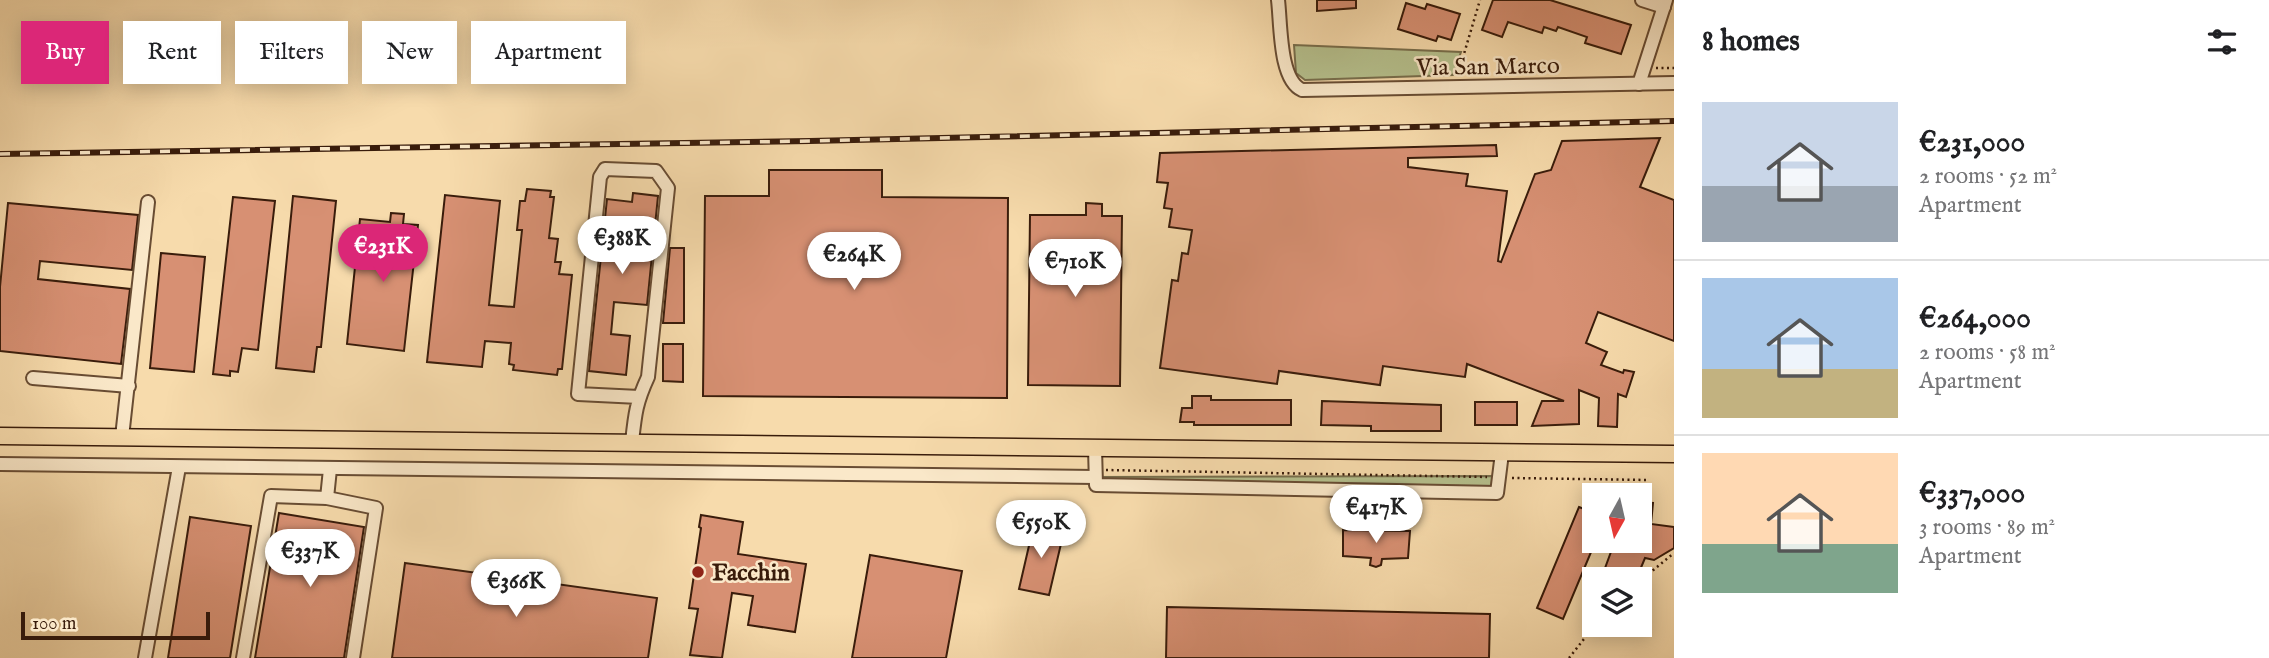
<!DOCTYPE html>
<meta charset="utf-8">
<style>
:root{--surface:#fff;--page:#f6f6f6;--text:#202124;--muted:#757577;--line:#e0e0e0;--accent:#db2777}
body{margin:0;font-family:"IM FELL English",serif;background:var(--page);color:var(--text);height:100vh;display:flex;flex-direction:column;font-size:26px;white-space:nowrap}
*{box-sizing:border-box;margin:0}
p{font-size:23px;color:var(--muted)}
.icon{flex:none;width:38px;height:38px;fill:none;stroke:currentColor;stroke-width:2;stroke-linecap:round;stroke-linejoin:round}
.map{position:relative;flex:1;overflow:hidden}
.details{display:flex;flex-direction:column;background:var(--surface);width:595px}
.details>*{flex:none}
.top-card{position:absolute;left:21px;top:21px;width:665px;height:63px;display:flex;gap:14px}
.needle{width:46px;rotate:188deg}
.fabs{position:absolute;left:1582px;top:483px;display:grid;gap:14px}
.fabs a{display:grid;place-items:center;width:70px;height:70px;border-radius:0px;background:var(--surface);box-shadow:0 4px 18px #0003;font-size:35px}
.scale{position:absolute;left:21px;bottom:18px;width:189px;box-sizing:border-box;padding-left:7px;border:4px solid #391c0b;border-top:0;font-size:19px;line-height:24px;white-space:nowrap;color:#391c0b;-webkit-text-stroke:5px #fae8c9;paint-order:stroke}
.price{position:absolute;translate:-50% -60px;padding:0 16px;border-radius:24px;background:#fff;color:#222;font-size:23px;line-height:46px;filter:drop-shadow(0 2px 4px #0008)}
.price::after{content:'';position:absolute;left:50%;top:42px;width:21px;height:16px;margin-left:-10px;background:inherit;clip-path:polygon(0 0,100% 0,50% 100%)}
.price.current{background:var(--accent);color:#fff}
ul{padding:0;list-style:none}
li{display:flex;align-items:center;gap:21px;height:175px;padding:0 28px}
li+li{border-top:2px solid var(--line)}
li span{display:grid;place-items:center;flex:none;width:196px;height:140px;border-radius:0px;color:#555}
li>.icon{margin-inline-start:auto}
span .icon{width:84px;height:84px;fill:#fffc;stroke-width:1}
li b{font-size:30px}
h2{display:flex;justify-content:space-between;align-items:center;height:84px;padding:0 28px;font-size:30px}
.chip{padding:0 24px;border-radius:0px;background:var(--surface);box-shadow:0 4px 18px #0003;font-size:24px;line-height:63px}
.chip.current{background:var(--accent);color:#fff}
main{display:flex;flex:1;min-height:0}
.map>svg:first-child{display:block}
.green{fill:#b6c18e;stroke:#786e4c;stroke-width:2}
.building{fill:#d79073;stroke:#391c0b;stroke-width:2}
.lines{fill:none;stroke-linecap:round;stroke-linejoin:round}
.minor-casing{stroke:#684c33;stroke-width:16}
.major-casing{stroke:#391c0b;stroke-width:19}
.path{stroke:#391c0b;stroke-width:2.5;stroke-dasharray:2 3.5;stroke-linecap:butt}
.minor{stroke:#fae8c9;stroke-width:12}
.major{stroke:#f7dbac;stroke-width:16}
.rail-casing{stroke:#391c0b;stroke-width:6}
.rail{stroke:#fae8c9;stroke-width:3.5;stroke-dasharray:10;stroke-linecap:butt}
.poi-dot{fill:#8f2418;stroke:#fae8c9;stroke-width:2.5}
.labels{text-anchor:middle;stroke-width:5;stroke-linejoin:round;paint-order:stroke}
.street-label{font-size:24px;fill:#391c0b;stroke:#fae8c9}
.poi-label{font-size:24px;font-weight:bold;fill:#391c0b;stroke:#fae8c9;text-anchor:start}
</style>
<main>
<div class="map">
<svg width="1674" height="658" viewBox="0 0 1674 658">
<rect width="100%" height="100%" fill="#f7dbac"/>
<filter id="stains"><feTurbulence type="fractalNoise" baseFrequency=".00286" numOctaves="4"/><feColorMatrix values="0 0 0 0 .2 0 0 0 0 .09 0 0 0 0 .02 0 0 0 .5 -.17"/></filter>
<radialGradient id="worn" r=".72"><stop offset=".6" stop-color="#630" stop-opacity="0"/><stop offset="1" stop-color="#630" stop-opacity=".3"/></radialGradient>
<!-- green -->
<g class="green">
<polygon points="1294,45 1461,52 1453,75 1305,80 1296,73"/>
<polygon points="1499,476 1497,493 1096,485 1095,477"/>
</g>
<!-- building -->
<g class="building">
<polygon points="1317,0 1356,0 1356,8 1317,11"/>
<polygon points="1493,0 1550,0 1631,25 1621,54 1585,43 1587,37 1558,27 1556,31 1544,27 1542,33 1508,22 1502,37 1482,30"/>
<polygon points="1406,3 1425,9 1427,4 1460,14 1451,40 1438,36 1436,41 1398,29"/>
<polygon points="1660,138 1640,187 1674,200 1674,341 1598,312 1586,343 1607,352 1601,365 1623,373 1624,370 1634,372 1626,397 1618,394 1617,427 1598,426 1599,398 1579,390 1579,424 1532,426 1542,401 1564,401 1467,364 1465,377 1383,366 1380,385 1279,371 1277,384 1160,368 1172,280 1178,281 1182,253 1188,254 1192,230 1169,227 1172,209 1164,208 1168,183 1157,182 1160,153 1496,145 1497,156 1408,158 1408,167 1468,174 1466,186 1507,191 1498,261 1501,262 1535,174 1551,170 1562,141"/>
<polygon points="769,170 882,170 882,197 1008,198 1007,398 703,396 705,196 769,196"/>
<polygon points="527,189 551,191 550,197 554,197 549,238 558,239 555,262 561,262 559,274 572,275 562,369 558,369 557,375 513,370 514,365 509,364 511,343 485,341 482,367 427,362 445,195 500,201 489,305 514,307 522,230 517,230 520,201 525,201"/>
<polygon points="633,193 658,196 647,305 614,302 611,334 630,336 626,375 589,371 607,199 632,202"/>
<polygon points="293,196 336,201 321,347 317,347 314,372 276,368"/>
<polygon points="233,197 275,201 258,350 242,348 238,372 230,371 230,376 213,374"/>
<polygon points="8,203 138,215 132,270 40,261 38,279 130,289 121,364 0,351 0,287"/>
<polygon points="1086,203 1102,204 1102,216 1122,216 1120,386 1028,385 1030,215 1086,215"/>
<polygon points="391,213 404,214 403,224 418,225 404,351 347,344 360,219 390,222"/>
<polygon points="670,248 684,248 684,323 663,323"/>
<polygon points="161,253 205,257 194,372 150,368"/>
<polygon points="663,344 683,344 683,382 663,381"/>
<polygon points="1192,396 1211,396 1211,400 1291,400 1291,425 1194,425 1194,422 1180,422 1182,408 1192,408"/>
<polygon points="1322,401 1441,405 1441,431 1371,431 1371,426 1321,425"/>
<rect x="1475" y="402" width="42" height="23"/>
<polygon points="1640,502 1653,503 1651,524 1674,527 1674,548 1654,560 1645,558 1640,570 1628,579 1601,579 1615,541 1640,541"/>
<polygon points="1579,507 1594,513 1594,545 1563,619 1537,608"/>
<polygon points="279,513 364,527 344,658 255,658"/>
<polygon points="701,515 743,522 738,554 806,564 795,632 748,625 753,596 732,593 722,658 690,655 698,609 689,608 701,528 699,527"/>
<polygon points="190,517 251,526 230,658 168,658"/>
<polygon points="1034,524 1064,531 1049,595 1019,589"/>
<polygon points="1343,530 1410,531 1408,558 1382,559 1381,565 1376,567 1370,565 1371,558 1343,556"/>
<polygon points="870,555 962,571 946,658 852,658"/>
<polygon points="405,563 657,598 648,658 392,658"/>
<polygon points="1167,607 1490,614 1489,658 1166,658"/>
</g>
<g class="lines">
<defs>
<g id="minor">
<path d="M1278 0C1281 24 1279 80 1302 90L1674 83"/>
<polyline points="1642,0 1664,7"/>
<polyline points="1639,84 1666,0"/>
<polyline points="33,378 129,386"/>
<polyline points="122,437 148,202"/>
<path d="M632 442C635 414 636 403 648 377L668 188 656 171 605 169 600 177 578 394 639 397"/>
<polyline points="1095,448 1096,485 1497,493 1502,453"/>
<polyline points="0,464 1095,477"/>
<polyline points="327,498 330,469"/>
<polyline points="145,658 179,467"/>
<polyline points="243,658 271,496 327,498 376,508 353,658"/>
</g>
<polyline id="major" points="0,436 1674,454"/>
</defs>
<!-- minor casing -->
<use href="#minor" class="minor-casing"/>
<!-- major casing -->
<use href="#major" class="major-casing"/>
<!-- path -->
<g class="path">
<polyline points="1656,68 1674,68"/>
<polyline points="1458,74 1480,0"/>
<polyline points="1106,470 1487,477"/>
<polyline points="1512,478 1649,480"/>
<polyline points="1640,581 1674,553"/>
<polyline points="1569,658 1595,625"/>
</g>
<!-- minor -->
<use href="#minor" class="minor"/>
<!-- major -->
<use href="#major" class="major"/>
<defs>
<polyline id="rail" points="0,154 810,141 1674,121"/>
</defs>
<!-- rail casing -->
<use href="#rail" class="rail-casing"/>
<!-- rail -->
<use href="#rail" class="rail"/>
</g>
<!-- markers -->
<circle class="poi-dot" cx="698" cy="572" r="7"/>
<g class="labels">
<!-- street labels -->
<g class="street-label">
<text transform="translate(1488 66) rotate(-1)" y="8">Via San Marco</text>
</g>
<!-- poi labels -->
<g class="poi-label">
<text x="712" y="580">Facchin</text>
</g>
</g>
<rect width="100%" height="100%" filter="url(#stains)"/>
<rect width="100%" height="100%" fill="url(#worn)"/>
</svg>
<div class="fabs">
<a><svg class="needle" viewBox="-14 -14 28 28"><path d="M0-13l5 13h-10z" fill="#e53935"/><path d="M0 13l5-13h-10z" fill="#757577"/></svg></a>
<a><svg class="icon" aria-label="layers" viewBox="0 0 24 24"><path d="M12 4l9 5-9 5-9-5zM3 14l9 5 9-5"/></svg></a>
</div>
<div class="scale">100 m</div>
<b class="price" style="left:622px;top:276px">€388K</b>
<b class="price current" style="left:383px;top:284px">€231K</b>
<b class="price" style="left:854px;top:292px">€264K</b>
<b class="price" style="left:1075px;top:299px">€710K</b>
<b class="price" style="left:1376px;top:545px">€417K</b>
<b class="price" style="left:1041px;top:560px">€550K</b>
<b class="price" style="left:310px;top:589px">€337K</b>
<b class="price" style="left:516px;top:619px">€366K</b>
<div class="top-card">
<a class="chip current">Buy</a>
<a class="chip">Rent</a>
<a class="chip">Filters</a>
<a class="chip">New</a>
<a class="chip">Apartment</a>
</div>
</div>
<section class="details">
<h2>8 homes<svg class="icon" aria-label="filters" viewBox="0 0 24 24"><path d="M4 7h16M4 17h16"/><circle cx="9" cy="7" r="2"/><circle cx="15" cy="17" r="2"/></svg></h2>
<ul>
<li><span style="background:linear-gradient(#c9d6e8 60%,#9aa5b1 0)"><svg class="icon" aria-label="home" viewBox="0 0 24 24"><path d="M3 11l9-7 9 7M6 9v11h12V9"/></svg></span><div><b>€231,000</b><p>2 rooms · 52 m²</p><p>Apartment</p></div></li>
<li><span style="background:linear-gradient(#a9c7e8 65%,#c2b280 0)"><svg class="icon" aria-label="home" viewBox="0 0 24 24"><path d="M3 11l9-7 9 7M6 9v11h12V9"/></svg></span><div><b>€264,000</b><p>2 rooms · 58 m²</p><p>Apartment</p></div></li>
<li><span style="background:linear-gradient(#ffd9b3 65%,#7fa58c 0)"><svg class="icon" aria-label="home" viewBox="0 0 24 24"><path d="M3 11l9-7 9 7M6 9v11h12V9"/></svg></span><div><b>€337,000</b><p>3 rooms · 89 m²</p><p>Apartment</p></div></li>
</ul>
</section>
</main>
